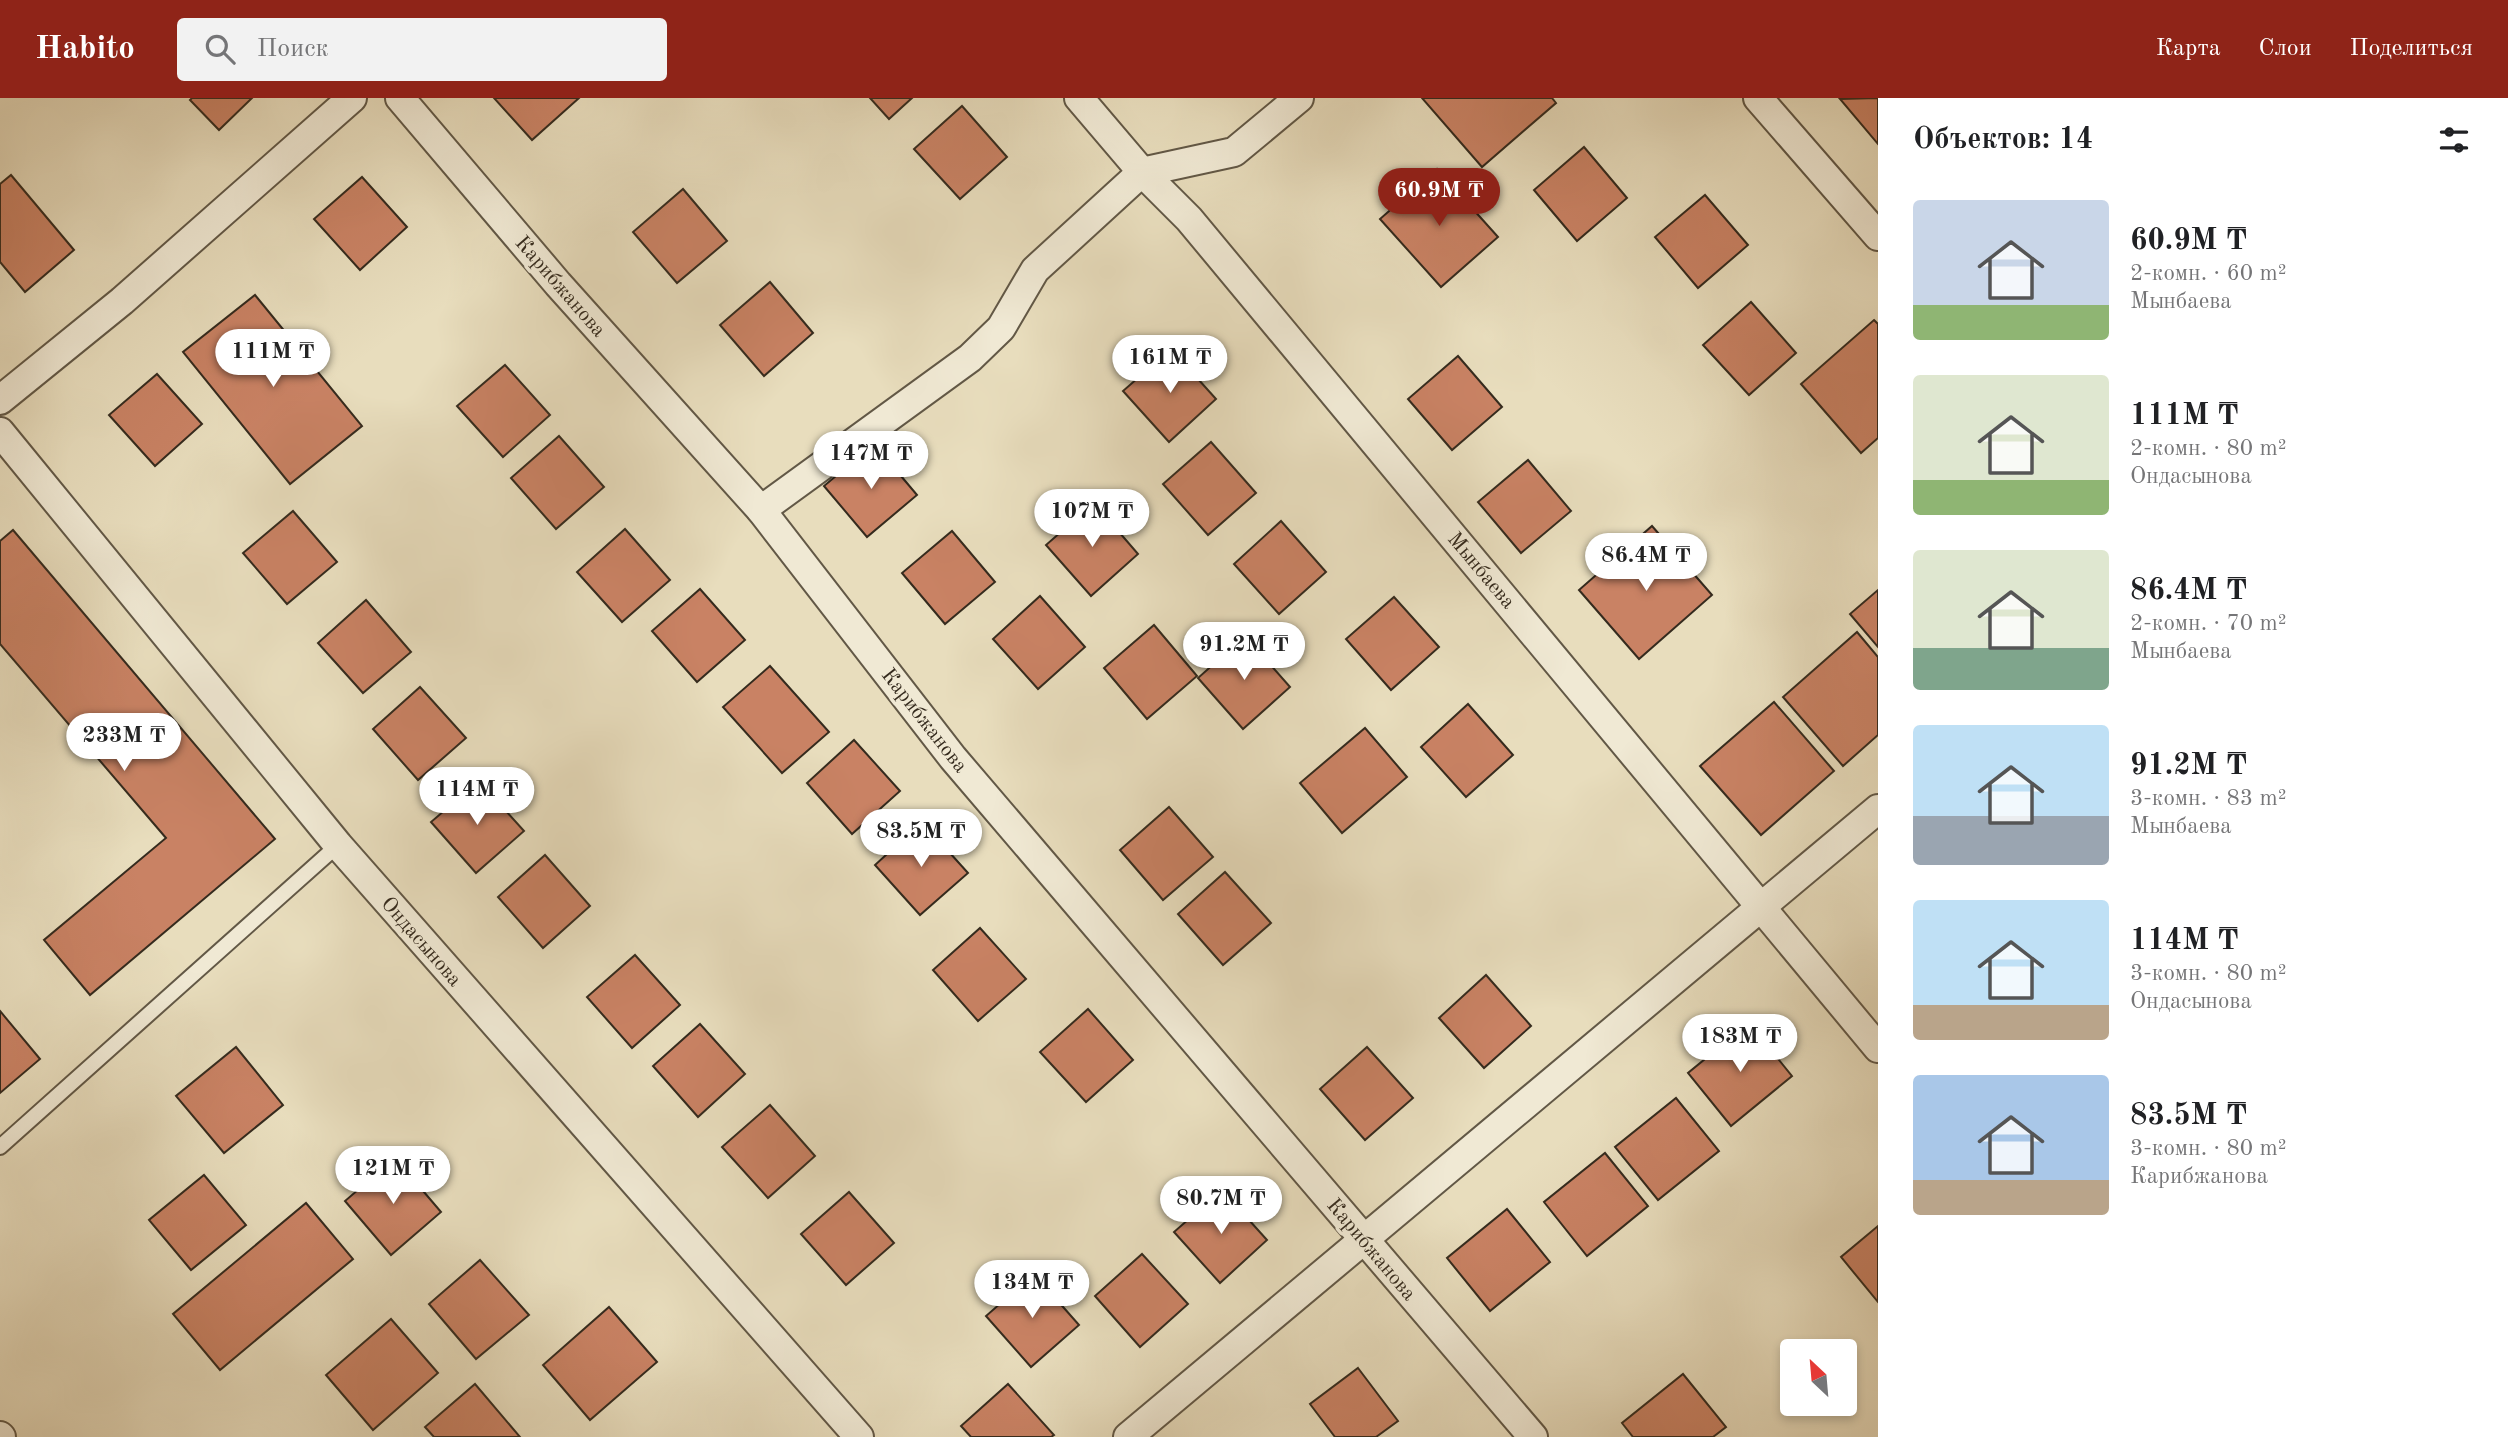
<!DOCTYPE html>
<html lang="ru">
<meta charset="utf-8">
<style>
:root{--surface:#fff;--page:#f2f2f2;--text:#202124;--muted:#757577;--accent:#8f2418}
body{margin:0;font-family:"Old Standard TT",serif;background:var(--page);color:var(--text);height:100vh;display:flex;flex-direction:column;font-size:26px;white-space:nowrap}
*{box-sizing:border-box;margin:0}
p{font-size:23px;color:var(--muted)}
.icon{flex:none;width:38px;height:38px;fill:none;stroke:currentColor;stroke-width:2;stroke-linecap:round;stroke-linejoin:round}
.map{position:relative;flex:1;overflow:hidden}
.side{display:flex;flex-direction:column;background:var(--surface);width:630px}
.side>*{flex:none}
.needle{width:46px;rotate:334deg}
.controls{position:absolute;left:1780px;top:1241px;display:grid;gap:14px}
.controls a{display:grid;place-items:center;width:77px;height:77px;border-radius:7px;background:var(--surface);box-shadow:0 4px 10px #0003;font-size:35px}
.price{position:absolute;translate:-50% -60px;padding:0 16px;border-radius:24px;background:#fff;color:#222;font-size:23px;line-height:46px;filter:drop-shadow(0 2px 4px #0008)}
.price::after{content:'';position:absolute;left:50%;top:42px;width:21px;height:16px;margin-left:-10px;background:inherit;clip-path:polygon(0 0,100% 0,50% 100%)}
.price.current{background:var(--accent);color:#fff}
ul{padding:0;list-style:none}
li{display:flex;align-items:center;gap:21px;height:175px;padding:0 35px}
li span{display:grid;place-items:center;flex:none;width:196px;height:140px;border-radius:7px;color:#555}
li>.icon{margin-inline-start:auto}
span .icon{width:84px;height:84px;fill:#fffc;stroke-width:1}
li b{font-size:30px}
h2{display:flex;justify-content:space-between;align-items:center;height:84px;padding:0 35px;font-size:30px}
header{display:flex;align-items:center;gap:42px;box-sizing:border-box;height:98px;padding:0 35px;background:var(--accent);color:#fff}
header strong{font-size:33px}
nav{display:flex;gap:38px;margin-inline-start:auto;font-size:24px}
.search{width:490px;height:63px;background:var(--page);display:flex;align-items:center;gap:18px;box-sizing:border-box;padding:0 24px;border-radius:7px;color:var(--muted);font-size:26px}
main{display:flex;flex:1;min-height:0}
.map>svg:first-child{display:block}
.building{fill:#c98264;stroke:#352b1e;stroke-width:2}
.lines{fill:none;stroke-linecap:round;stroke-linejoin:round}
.lane-casing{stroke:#625846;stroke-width:18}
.street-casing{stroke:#625846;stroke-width:32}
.lane{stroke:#f0e9d4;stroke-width:14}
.street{stroke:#f0e9d4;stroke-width:28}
.labels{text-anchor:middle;stroke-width:7;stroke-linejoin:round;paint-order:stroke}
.street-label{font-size:21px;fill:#352b1e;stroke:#f0e9d4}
</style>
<header>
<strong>Habito</strong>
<div class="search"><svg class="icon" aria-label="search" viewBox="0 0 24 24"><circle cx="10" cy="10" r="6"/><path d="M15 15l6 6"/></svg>Поиск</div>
<nav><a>Карта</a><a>Слои</a><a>Поделиться</a></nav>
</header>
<main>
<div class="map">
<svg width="1878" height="1339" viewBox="0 0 1878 1339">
<rect width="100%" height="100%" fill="#e8ddbd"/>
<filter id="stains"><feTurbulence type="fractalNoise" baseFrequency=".00286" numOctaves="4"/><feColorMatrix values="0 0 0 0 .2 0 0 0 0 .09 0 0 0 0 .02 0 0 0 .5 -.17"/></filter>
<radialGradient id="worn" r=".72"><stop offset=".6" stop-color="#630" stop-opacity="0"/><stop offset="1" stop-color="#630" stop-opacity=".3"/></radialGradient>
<!-- building -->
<g class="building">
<polygon points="192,0 252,0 219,32 190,2"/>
<polygon points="494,0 579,0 532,42"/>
<polygon points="870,0 912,0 889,21"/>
<polygon points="1422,0 1552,0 1556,5 1482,69"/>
<polygon points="1878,0 1878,46 1840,1"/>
<polygon points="962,8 1007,59 960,101 914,51"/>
<polygon points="1584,49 1627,100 1577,143 1534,92"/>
<polygon points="1437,71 1498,139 1441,189 1380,121"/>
<polygon points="11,77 74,152 25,194 0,164 0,86"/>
<polygon points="362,79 407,129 360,172 314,121"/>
<polygon points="683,91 727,143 677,185 633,134"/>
<polygon points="1705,97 1748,147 1698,190 1655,139"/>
<polygon points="770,184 813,235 764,278 720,227"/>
<polygon points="255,197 362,328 290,386 183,254"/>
<polygon points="1751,204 1796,255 1749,297 1703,247"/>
<polygon points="1874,222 1878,226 1878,340 1861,355 1801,286"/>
<polygon points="1171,251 1216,301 1169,344 1123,293"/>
<polygon points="1458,258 1502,309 1452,352 1408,301"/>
<polygon points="505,267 550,317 503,359 457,308"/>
<polygon points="157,276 202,326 155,368 109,317"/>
<polygon points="559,338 604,389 556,431 511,380"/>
<polygon points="1211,344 1256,395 1208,437 1163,386"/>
<polygon points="874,346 917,397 867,439 824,388"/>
<polygon points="1528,362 1571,413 1521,455 1478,404"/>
<polygon points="1094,405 1138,456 1091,498 1046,447"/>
<polygon points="293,413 337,464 287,506 243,455"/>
<polygon points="1281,423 1326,474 1279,516 1234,466"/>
<polygon points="1652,428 1712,497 1639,561 1579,492"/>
<polygon points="625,431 670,482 622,524 577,474"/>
<polygon points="13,432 275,741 90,897 44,842 166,740 0,546 0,443"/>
<polygon points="952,433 995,484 945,526 902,475"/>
<polygon points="700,491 745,542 697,584 652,533"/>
<polygon points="1878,492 1878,549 1850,516"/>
<polygon points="1040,498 1085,549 1038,591 993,541"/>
<polygon points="1394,499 1439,549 1391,592 1346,541"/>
<polygon points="366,502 411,554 363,595 318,545"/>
<polygon points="1154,527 1197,578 1147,621 1104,570"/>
<polygon points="1857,534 1878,559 1878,637 1843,668 1783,599"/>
<polygon points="1245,538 1290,589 1243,631 1198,580"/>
<polygon points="770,568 829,634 782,675 723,609"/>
<polygon points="420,589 466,640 418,682 373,631"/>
<polygon points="1774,604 1834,673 1761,737 1700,668"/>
<polygon points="1468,606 1513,657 1466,699 1421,649"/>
<polygon points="1365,630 1407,679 1342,735 1300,685"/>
<polygon points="854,642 900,693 852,736 807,685"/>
<polygon points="479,683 524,733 476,775 431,724"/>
<polygon points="1169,709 1213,759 1163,802 1120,752"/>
<polygon points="922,724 968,775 920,817 875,767"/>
<polygon points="545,757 590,808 543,850 498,799"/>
<polygon points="1225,774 1271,825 1223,867 1178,816"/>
<polygon points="980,830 1026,881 978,923 933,872"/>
<polygon points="635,857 680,907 632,950 587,899"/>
<polygon points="1486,877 1531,928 1484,970 1439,920"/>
<polygon points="1088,911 1133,962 1086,1004 1040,954"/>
<polygon points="0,913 40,961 0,995"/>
<polygon points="1749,925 1792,978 1731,1028 1688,975"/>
<polygon points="700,926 745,976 698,1019 653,968"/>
<polygon points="236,949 283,1007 224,1055 176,998"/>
<polygon points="1367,949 1413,1000 1365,1042 1320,991"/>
<polygon points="1676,1000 1719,1053 1658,1102 1615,1049"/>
<polygon points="770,1007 815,1058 768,1100 722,1049"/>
<polygon points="1605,1055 1648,1108 1587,1158 1544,1104"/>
<polygon points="395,1060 441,1114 391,1157 345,1103"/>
<polygon points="204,1077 246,1127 191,1172 149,1122"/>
<polygon points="1222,1092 1267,1142 1220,1185 1174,1134"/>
<polygon points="849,1094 894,1145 846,1187 801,1136"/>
<polygon points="306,1105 353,1161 220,1272 173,1216"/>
<polygon points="1507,1111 1550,1164 1490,1213 1447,1160"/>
<polygon points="1878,1128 1878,1204 1841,1159"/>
<polygon points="1142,1156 1188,1206 1140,1249 1095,1198"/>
<polygon points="480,1162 529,1217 476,1261 429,1206"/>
<polygon points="1034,1176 1079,1227 1031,1269 986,1218"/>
<polygon points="609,1209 657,1264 590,1322 543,1267"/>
<polygon points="391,1221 438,1275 373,1332 326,1277"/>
<polygon points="1358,1270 1398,1323 1376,1339 1335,1339 1310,1306"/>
<polygon points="1683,1276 1726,1329 1713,1339 1633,1339 1622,1325"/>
<polygon points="475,1286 520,1339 434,1339 425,1329"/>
<polygon points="1008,1286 1054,1337 1051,1339 971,1339 961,1328"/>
</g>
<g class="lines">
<defs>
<polyline id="lane" points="0,1049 338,747"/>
<g id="street">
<polyline points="400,0 558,186 761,412 953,660 1533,1339"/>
<polyline points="1079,0 1142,74 1189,121 1878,950"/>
<polyline points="1758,0 1878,138"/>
<polyline points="0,302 122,203 352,0"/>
<polyline points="0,334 338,747 859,1339"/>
<polyline points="761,412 970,260 1001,230 1035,172 1142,74 1234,54 1299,0"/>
<polyline points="0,1338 1,1339"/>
<polyline points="1128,1339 1878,711"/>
</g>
</defs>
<!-- lane casing -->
<use href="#lane" class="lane-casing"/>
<!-- street casing -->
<use href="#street" class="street-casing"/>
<!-- lane -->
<use href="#lane" class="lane"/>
<!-- street -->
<use href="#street" class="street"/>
</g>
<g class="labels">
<!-- street labels -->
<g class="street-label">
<text transform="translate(561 188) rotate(49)" y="7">Карибжанова</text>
<text transform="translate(1482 472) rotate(50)" y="7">Мынбаева</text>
<text transform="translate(925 622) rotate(52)" y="7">Карибжанова</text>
<text transform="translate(422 843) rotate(49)" y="7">Ондасынова</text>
<text transform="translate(1372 1151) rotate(50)" y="7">Карибжанова</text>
</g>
</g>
<rect width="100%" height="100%" filter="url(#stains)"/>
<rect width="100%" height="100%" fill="url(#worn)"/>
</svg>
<div class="controls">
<a><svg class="needle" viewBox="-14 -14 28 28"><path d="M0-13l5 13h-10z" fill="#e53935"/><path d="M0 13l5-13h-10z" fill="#757577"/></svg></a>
</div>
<b class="price current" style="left:1439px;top:130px">60.9M ₸</b>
<b class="price" style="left:273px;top:291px">111M ₸</b>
<b class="price" style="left:1170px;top:297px">161M ₸</b>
<b class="price" style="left:871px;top:393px">147M ₸</b>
<b class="price" style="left:1092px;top:451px">107M ₸</b>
<b class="price" style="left:1646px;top:495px">86.4M ₸</b>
<b class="price" style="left:1244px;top:584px">91.2M ₸</b>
<b class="price" style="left:124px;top:675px">233M ₸</b>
<b class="price" style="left:477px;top:729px">114M ₸</b>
<b class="price" style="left:921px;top:771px">83.5M ₸</b>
<b class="price" style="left:1740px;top:976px">183M ₸</b>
<b class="price" style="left:393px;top:1108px">121M ₸</b>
<b class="price" style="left:1221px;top:1138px">80.7M ₸</b>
<b class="price" style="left:1032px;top:1222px">134M ₸</b>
</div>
<section class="side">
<h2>Объектов: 14<svg class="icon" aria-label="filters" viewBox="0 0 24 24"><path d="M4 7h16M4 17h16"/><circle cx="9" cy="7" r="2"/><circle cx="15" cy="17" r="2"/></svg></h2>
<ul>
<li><span style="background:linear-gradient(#c9d6e8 75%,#8fb573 0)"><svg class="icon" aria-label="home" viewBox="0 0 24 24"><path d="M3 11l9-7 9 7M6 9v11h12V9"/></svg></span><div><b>60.9M ₸</b><p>2-комн. · 60 m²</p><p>Мынбаева</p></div></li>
<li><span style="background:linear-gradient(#dfe7d0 75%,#8fb573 0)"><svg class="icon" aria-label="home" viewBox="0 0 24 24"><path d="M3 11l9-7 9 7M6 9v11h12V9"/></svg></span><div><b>111M ₸</b><p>2-комн. · 80 m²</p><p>Ондасынова</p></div></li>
<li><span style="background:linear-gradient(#dfe7d0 70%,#7fa58c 0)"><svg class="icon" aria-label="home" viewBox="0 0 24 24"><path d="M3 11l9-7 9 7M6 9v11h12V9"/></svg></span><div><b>86.4M ₸</b><p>2-комн. · 70 m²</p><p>Мынбаева</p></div></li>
<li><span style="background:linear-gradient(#bfe0f5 65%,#9aa5b1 0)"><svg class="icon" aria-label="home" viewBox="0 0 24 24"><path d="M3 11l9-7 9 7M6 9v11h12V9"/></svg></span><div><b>91.2M ₸</b><p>3-комн. · 83 m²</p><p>Мынбаева</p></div></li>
<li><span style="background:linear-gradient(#bfe0f5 75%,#b9a48a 0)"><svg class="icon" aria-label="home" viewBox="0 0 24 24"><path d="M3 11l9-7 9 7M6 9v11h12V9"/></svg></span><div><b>114M ₸</b><p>3-комн. · 80 m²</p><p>Ондасынова</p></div></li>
<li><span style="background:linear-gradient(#a9c7e8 75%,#b9a48a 0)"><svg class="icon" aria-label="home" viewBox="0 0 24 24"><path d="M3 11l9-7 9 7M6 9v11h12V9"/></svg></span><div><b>83.5M ₸</b><p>3-комн. · 80 m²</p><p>Карибжанова</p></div></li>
</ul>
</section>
</main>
